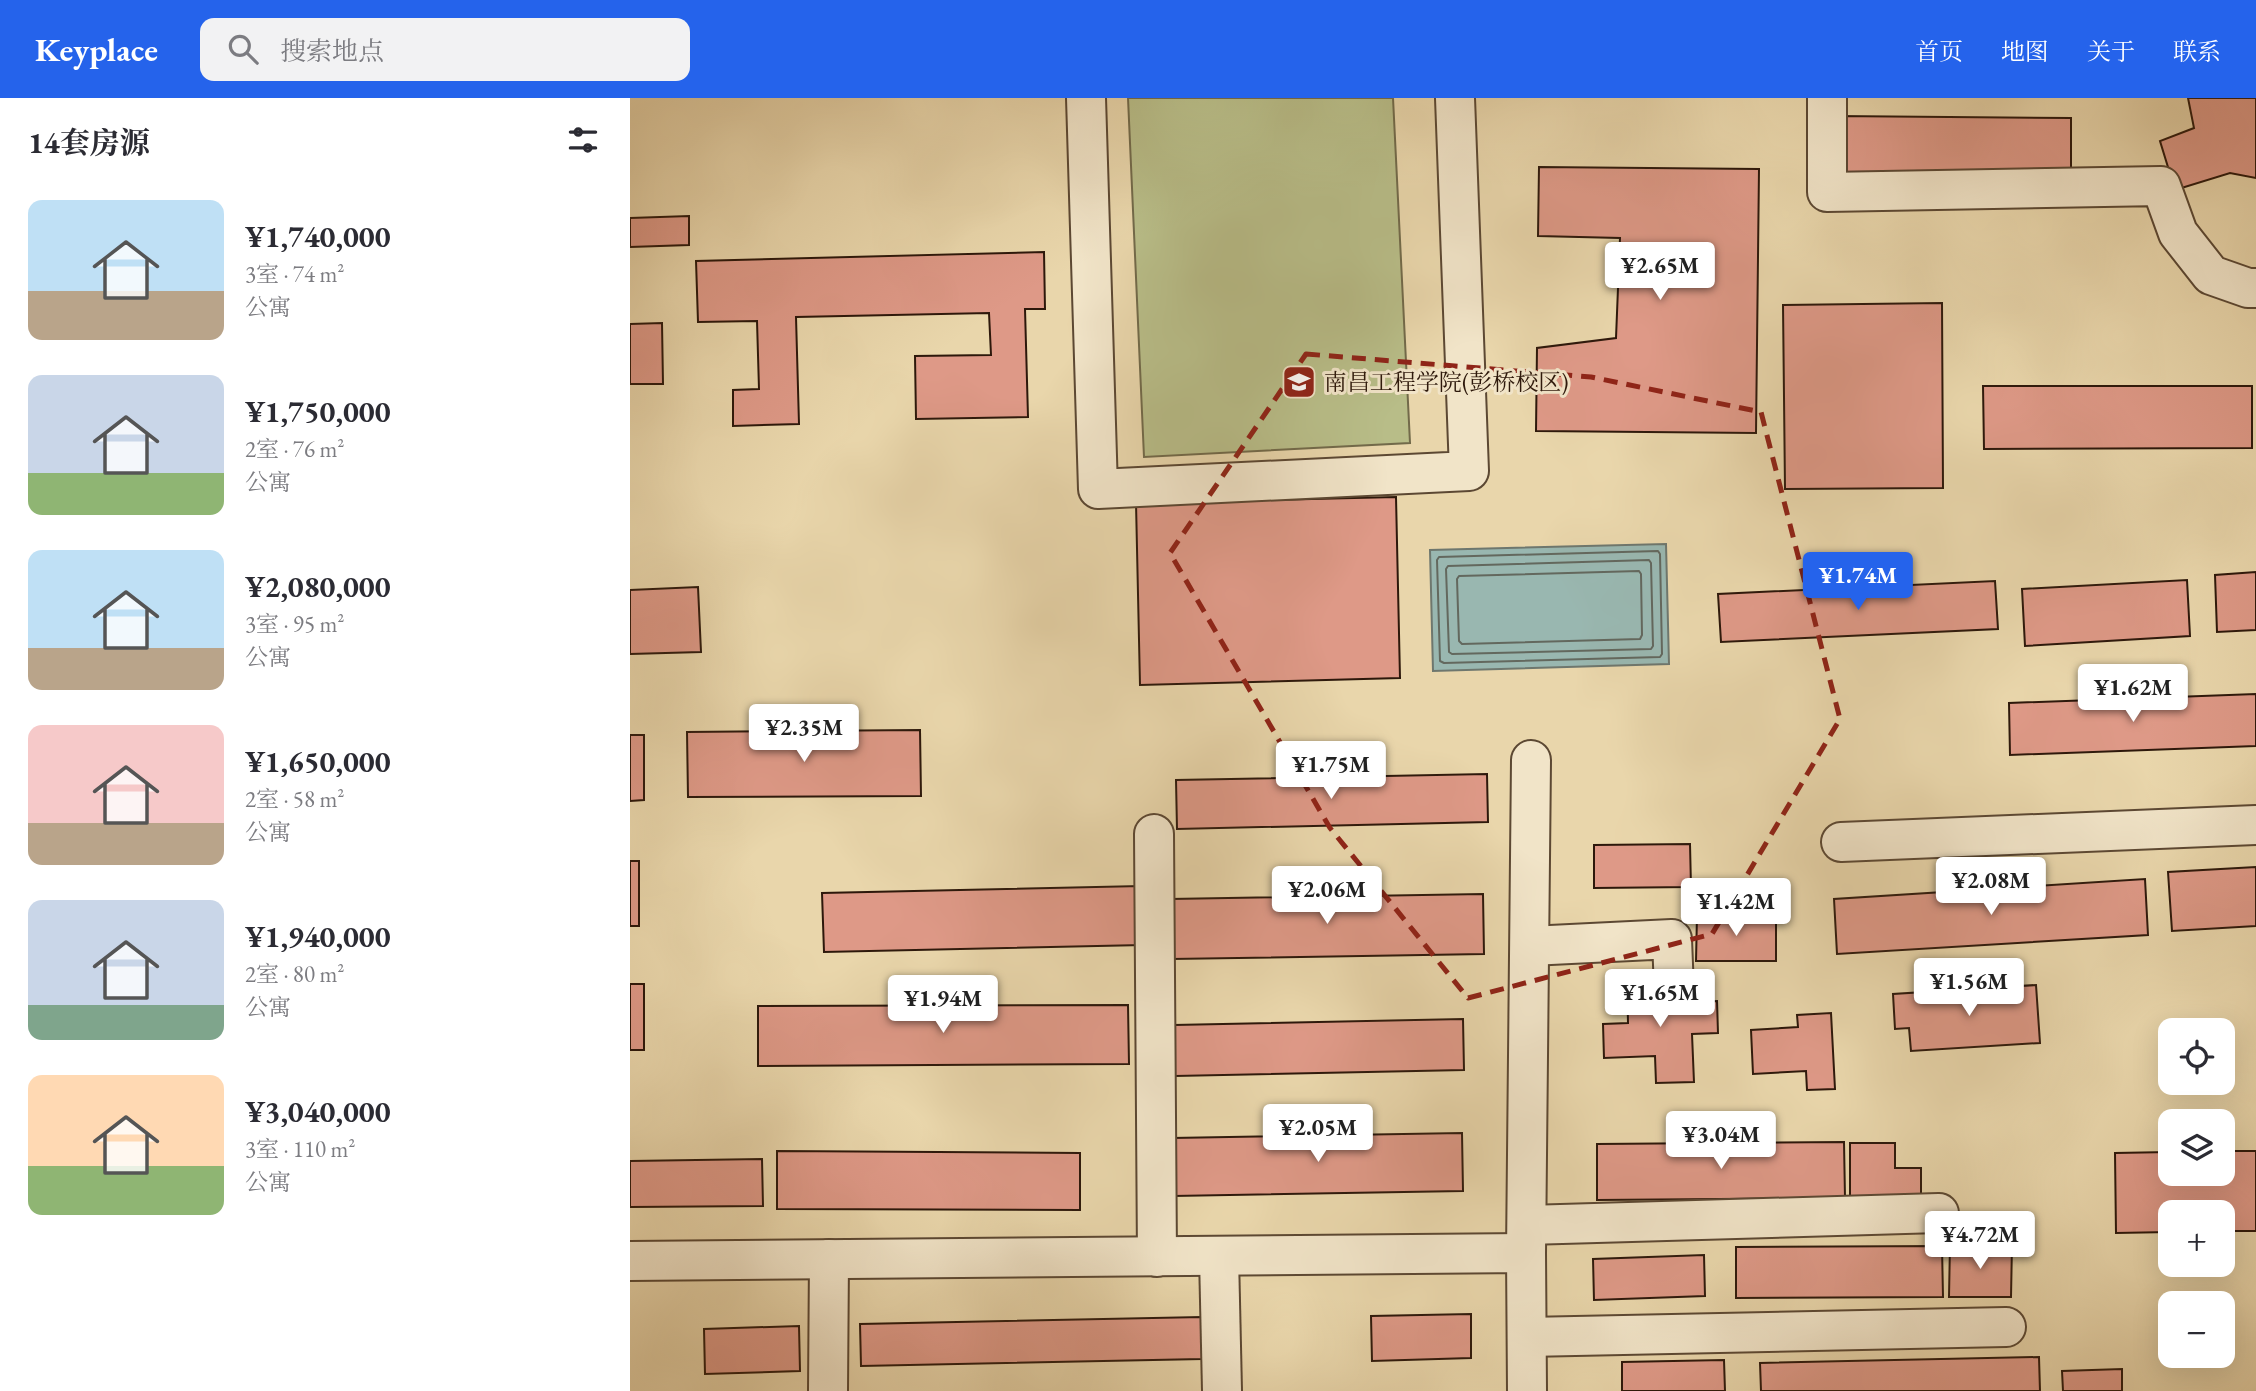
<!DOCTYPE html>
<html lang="zh">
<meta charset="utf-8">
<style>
:root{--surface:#fff;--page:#f2f2f3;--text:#2b2b33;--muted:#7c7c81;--accent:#2563eb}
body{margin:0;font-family:"EB Garamond","Noto Serif SC",serif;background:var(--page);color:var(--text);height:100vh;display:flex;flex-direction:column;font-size:26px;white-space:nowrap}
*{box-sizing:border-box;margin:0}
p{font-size:23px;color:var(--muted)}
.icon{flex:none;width:38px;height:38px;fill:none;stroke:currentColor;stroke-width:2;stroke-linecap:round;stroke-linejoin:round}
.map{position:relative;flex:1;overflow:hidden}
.panel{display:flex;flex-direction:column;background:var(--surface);width:630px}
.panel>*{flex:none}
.controls{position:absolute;left:1528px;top:920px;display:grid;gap:14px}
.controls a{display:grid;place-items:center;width:77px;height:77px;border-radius:14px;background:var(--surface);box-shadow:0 7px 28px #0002;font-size:35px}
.price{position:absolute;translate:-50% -60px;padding:0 16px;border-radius:7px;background:#fff;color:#222;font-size:23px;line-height:46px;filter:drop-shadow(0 2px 4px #0008)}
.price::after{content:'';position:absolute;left:50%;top:42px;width:21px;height:16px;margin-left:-10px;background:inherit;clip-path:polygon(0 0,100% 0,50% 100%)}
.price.current{background:var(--accent);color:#fff}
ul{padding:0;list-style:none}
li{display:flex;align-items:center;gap:21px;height:175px;padding:0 28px}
li span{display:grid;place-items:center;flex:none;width:196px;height:140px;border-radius:14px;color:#555}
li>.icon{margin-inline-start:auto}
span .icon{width:84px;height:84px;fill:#fffc;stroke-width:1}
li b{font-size:30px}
h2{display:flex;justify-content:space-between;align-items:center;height:84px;padding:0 28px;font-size:30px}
header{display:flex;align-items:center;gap:42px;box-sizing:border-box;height:98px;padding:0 35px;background:var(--accent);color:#fff}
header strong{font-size:33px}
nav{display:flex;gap:38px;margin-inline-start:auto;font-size:24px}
.search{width:490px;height:63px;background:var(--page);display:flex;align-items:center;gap:18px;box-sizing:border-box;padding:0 24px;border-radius:14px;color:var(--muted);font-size:26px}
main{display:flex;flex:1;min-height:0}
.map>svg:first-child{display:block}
.green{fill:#b8bd88;stroke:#726a4a;stroke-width:2}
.water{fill:#99b7b0;stroke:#6e776e;stroke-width:2}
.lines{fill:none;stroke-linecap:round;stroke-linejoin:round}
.shore{stroke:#63685e;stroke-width:2}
.building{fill:#de9987;stroke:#2d180b;stroke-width:2}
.minor-casing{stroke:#5c4833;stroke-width:42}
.minor{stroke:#f1e4c8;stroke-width:38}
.marked{fill:none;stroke:#8f2418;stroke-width:5;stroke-dasharray:14 9;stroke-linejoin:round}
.labels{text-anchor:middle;stroke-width:6;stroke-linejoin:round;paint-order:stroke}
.poi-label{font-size:23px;fill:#2d180b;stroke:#f1e4c8;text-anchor:start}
</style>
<header>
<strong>Keyplace</strong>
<div class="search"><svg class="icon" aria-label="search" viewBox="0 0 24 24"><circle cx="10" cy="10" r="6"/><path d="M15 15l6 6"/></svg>搜索地点</div>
<nav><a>首页</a><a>地图</a><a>关于</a><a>联系</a></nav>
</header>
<main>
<section class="panel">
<h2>14套房源<svg class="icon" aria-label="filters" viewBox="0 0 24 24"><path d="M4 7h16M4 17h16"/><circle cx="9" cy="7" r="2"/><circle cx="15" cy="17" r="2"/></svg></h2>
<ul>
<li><span style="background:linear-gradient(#bfe0f5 65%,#b9a48a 0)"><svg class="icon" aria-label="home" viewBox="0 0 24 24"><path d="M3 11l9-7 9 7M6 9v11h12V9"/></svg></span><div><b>¥1,740,000</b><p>3室 · 74 m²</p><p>公寓</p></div></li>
<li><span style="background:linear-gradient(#c9d6e8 70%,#8fb573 0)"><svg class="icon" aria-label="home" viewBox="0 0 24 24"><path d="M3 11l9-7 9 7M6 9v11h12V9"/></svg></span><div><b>¥1,750,000</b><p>2室 · 76 m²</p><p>公寓</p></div></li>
<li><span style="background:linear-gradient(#bfe0f5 70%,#b9a48a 0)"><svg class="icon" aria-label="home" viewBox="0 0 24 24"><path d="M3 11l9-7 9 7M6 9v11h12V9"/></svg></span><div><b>¥2,080,000</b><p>3室 · 95 m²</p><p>公寓</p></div></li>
<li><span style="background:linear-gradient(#f6c9c9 70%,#b9a48a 0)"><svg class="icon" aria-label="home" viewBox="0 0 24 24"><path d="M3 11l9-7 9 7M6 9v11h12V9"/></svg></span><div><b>¥1,650,000</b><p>2室 · 58 m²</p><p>公寓</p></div></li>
<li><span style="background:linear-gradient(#c9d6e8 75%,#7fa58c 0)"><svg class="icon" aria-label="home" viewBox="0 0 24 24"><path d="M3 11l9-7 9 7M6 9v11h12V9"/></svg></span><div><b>¥1,940,000</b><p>2室 · 80 m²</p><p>公寓</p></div></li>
<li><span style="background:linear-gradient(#ffd9b3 65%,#8fb573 0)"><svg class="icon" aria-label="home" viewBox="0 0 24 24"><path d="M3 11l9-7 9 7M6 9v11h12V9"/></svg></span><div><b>¥3,040,000</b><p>3室 · 110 m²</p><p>公寓</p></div></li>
</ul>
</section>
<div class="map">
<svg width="1626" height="1293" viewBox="0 0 1626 1293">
<rect width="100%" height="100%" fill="#e9d6ab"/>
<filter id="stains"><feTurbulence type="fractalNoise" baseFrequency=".00286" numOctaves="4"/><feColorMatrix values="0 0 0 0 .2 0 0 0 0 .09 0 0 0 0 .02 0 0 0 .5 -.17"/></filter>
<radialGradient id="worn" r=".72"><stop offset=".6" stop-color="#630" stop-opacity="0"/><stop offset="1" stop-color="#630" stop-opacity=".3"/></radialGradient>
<!-- green -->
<polygon class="green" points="498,0 763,0 780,345 514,359"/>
<!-- water -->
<polygon class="water" points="1036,446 1039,566 803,573 800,452"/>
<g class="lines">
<!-- shore -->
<g class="shore">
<polygon points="1028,453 1030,456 1032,556 1030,559 814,565 810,563 807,462 809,459"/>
<polygon points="1019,462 1021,465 1023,548 1021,551 822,556 819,554 816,471 818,468"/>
<polygon points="1009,473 1011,476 1012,537 1010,541 832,546 829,543 827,481 829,478"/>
</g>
</g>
<!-- building -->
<g class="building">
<polygon points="1558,0 1626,0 1626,80 1600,75 1545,92 1530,43 1564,30"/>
<polygon points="1205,18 1441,20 1441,87 1205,86"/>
<polygon points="909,69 1129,71 1126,335 906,333 907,250 986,240 990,140 908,138"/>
<polygon points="59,118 59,147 0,149 0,120"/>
<polygon points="414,154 415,211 395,211 398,319 286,321 285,258 361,257 359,215 166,219 169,326 103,328 103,292 129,291 127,223 68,224 66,163"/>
<polygon points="1312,205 1313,390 1155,391 1153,207"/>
<polygon points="32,225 33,286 0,286 0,226"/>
<polygon points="1353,288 1622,288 1622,350 1354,351"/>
<polygon points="766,399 770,580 510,587 506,405"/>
<polygon points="1626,474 1626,532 1587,534 1585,477"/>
<polygon points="1557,482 1560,538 1395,548 1392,491"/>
<polygon points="1365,483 1368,531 1091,544 1088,496"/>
<polygon points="68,489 71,554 0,556 0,492"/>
<polygon points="1626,596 1626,648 1380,657 1379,605"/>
<polygon points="290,632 291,698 58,699 57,634"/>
<polygon points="0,637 14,637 14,702 0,703"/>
<polygon points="857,676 858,724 547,731 546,682"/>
<polygon points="1060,746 1061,789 964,790 964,747"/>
<rect x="0" y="763" width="9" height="65"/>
<polygon points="1626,769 1626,828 1542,833 1538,774"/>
<polygon points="1515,781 1518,837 1207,856 1204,801"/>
<polygon points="511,788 513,847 194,854 192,795"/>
<polygon points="853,796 854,856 541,861 540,801"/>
<polygon points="1067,817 1146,817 1146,863 1066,863"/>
<polygon points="1033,876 1034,905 1087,903 1088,935 1062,936 1064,984 1026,985 1025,958 974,960 973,926 998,925 997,877"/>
<rect x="0" y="886" width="14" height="66"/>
<polygon points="1406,887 1410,945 1281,953 1279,930 1265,931 1263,896"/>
<polygon points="498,907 499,966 128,968 128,908"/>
<polygon points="1201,915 1205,991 1177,992 1176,973 1123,976 1121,932 1168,929 1167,917"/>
<polygon points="833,921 834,972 545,978 544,927"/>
<polygon points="832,1035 833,1093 543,1098 542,1040"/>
<polygon points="1214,1044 1215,1100 967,1102 967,1046"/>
<polygon points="1220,1045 1265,1045 1265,1070 1291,1070 1291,1102 1220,1103"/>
<polygon points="147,1053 450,1055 450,1112 147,1111"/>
<polygon points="1592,1053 1626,1053 1626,1133 1592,1133 1592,1115 1540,1115 1540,1134 1486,1135 1485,1055 1540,1054 1540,1076 1592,1076"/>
<polygon points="132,1061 133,1108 0,1109 0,1063"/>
<polygon points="1320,1146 1382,1147 1381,1199 1319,1199"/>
<polygon points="1312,1148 1313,1199 1106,1200 1106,1149"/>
<polygon points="1074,1157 1075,1198 964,1202 963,1161"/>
<polygon points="841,1216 841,1260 742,1263 741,1218"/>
<polygon points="572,1219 572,1261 231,1268 230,1226"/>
<polygon points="169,1228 170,1273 75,1276 74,1231"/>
<polygon points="1409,1259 1410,1293 1131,1293 1130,1265"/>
<polygon points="1094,1262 1095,1293 992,1293 992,1264"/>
<polygon points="1492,1271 1492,1293 1433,1293 1432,1273"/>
</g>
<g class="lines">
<defs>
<g id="minor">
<polyline points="456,0 468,391 839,373 825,0"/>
<polyline points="1197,0 1197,94 1531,88 1548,135 1581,177 1618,190 1626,190"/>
<polyline points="524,736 527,1159"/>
<polyline points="1211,744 1626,727"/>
<polyline points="900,848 1042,841 1044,892"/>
<polyline points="897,1127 1309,1115"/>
<polyline points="896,1155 901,662"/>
<polyline points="589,1158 592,1293"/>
<polyline points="0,1163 896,1155 897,1293"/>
<polyline points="897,1239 1376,1229"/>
<polyline points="198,1293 199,1161"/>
</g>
</defs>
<!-- minor casing -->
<use href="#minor" class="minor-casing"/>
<!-- minor -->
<use href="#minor" class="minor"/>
</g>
<!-- marked area -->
<path class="marked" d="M676 256 961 279 1131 314 1210 621 1082 836 838 900 700 730 540 455Z"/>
<!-- icons -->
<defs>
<symbol id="university-square" viewBox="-11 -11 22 22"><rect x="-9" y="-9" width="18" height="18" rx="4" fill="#8f2418" stroke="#f1e4c8"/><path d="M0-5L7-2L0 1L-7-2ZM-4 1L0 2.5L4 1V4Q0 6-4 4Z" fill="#fff"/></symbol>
</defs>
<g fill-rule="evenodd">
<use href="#university-square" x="650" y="265" width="38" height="38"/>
</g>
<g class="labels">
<!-- poi labels -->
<g class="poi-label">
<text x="694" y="292">南昌工程学院(彭桥校区)</text>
</g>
</g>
<rect width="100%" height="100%" filter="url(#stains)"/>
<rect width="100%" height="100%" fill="url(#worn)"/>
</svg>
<div class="controls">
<a><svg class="icon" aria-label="locate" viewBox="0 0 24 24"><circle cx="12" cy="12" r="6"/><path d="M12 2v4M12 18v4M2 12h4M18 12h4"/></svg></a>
<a><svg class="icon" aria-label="layers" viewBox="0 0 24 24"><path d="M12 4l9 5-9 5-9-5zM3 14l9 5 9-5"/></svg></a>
<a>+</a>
<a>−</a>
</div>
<b class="price" style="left:1030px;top:204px">¥2.65M</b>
<b class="price current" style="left:1228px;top:514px">¥1.74M</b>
<b class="price" style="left:1503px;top:626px">¥1.62M</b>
<b class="price" style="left:174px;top:666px">¥2.35M</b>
<b class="price" style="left:701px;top:703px">¥1.75M</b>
<b class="price" style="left:1361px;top:819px">¥2.08M</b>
<b class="price" style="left:697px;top:828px">¥2.06M</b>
<b class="price" style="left:1106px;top:840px">¥1.42M</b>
<b class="price" style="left:1339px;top:920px">¥1.56M</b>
<b class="price" style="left:1030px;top:931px">¥1.65M</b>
<b class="price" style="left:313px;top:937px">¥1.94M</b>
<b class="price" style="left:688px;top:1066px">¥2.05M</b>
<b class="price" style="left:1091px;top:1073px">¥3.04M</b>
<b class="price" style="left:1350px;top:1173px">¥4.72M</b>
</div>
</main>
